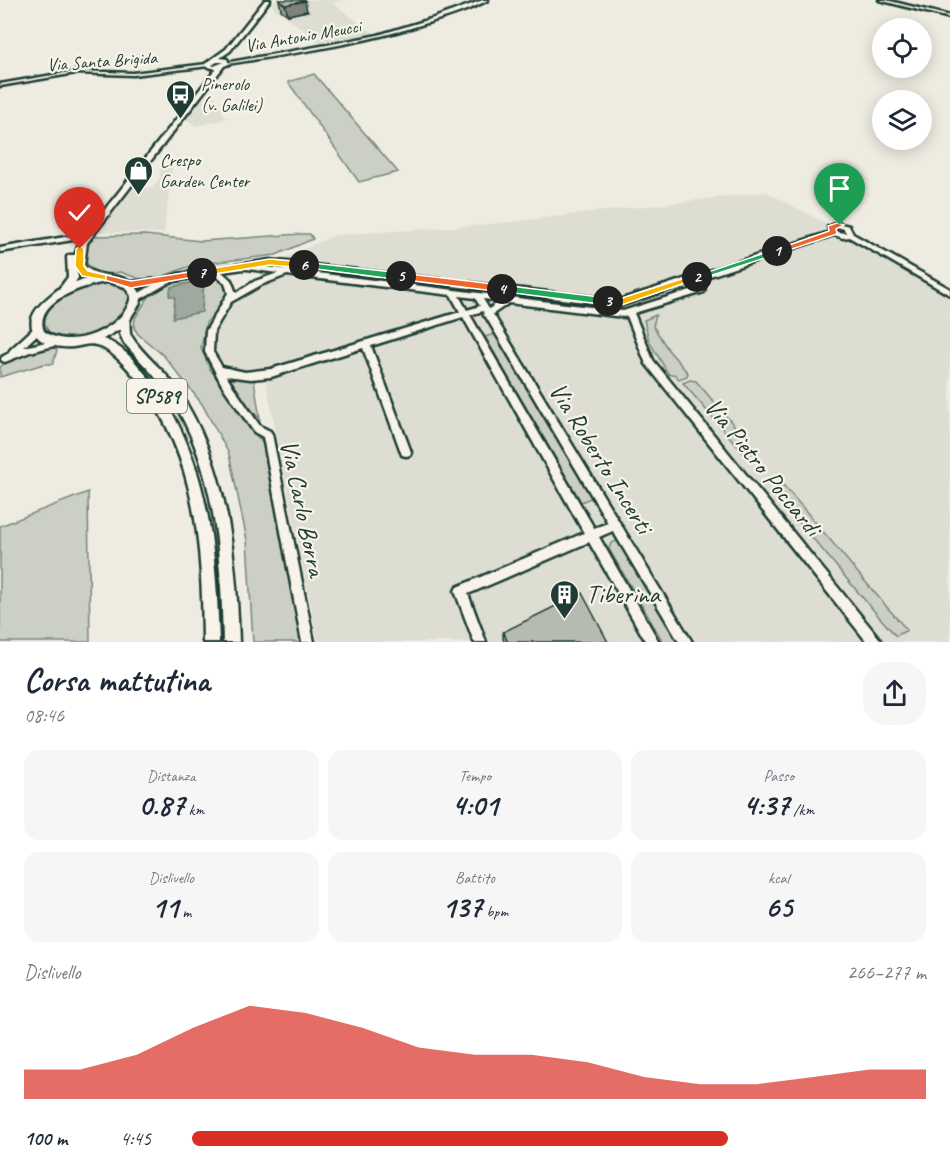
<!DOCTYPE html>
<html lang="it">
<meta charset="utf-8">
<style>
body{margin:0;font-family:Caveat,sans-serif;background:#f6f6f7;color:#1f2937;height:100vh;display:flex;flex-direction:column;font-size:22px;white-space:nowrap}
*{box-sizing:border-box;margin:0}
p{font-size:20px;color:#747a83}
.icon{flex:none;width:33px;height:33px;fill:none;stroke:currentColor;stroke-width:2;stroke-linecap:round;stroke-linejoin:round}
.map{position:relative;height:642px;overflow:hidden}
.panel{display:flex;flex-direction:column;background:#fff;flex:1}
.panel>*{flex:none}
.buttons{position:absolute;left:872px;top:18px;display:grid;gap:12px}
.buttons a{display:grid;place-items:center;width:60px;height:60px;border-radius:50%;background:#fff;box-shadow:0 3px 15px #0003;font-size:30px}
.pin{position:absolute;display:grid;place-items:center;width:51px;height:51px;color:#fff;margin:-62px -26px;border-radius:50% 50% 50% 0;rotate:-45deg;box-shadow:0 0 6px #0007}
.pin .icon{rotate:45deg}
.km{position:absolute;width:30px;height:30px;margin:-15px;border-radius:50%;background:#222;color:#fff;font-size:16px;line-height:30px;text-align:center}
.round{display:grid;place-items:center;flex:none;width:63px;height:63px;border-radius:24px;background:#f6f6f7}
.headline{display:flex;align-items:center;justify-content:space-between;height:102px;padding:0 24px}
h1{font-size:33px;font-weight:600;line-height:45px}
.figures{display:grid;grid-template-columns:repeat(3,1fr);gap:9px;height:102px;padding:6px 24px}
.figures div{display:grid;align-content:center;border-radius:15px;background:#f6f6f7;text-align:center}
.figures b{font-size:30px;font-weight:600}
.figures small{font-size:16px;font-weight:400}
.figures p{font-size:16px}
.chart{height:168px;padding:12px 24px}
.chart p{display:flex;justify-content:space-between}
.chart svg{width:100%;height:108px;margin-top:6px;fill:#d93025;opacity:.7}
ul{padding:0 24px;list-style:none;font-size:20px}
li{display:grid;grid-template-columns:96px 72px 1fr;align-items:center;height:45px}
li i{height:15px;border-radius:8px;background:#d93025}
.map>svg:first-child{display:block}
.built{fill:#ddddd2}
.green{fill:#cccfc4;stroke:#76867c;stroke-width:1.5}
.water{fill:#9fa99f;stroke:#6c7e74;stroke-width:1.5}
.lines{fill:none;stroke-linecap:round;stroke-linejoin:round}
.minor-casing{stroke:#1f3d34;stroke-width:5}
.major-casing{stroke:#1f3d34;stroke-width:5}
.minor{fill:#f7f3e8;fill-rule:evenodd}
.major{fill:#f7f3e8;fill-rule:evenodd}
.wall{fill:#9ca197;stroke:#1f3d34;stroke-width:1.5}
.shaded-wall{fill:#7f837b;stroke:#1f3d34;stroke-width:1.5}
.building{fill:#b5bbb0;stroke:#1f3d34;stroke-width:1.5}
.split-1{fill:#f0652b;stroke:#fff;stroke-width:1.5}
.split-2{fill:#22a559;stroke:#fff;stroke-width:1.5}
.split-3{fill:#f5b400;stroke:#fff;stroke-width:1.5}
.split-4{fill:#22a559;stroke:#fff;stroke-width:1.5}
.split-5{fill:#f0652b;stroke:#fff;stroke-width:1.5}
.split-6{fill:#22a559;stroke:#fff;stroke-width:1.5}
.split-7{fill:#f5b400;stroke:#fff;stroke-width:1.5}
.split-8{fill:#f0652b;stroke:#fff;stroke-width:1.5}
.split-9{fill:#f5b400;stroke:#fff;stroke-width:1.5}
.labels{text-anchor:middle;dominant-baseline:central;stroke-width:4.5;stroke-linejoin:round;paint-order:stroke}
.far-street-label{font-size:18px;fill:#1f3d34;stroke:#f7f3e8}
.far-poi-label{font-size:18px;fill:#1f3d34;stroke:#f7f3e8;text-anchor:start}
.shield{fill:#f7f3e8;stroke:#60746a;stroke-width:1.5}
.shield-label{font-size:20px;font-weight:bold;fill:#1f3d34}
.near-street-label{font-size:26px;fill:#1f3d34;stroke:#f7f3e8}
.near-poi-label{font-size:26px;fill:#1f3d34;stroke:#f7f3e8;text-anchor:start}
</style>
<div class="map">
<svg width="950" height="642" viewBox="0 0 950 642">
<rect width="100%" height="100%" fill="#eeece1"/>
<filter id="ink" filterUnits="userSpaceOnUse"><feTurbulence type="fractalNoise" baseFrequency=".0167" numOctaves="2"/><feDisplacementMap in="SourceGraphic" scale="12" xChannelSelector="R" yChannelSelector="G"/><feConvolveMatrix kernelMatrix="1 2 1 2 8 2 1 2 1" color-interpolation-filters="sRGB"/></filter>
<g filter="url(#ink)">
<!-- built -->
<path class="built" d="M279 0H346L332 3 376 35 325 46 272 6 274 1Z
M215 97 226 119 196 126 184 118 196 101Z
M172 167 164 233 96 232 123 195 137 188H152L159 179 161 168Z
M766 192 827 224 825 228 828 233 836 238 852 240 950 297V642H318L264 372 247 373 229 368 219 358 215 344 217 331 232 307 287 257 335 235 483 225Z"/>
<!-- green -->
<path class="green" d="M314 74 398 172 359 182 288 82Z
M301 234H310L313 239 276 255 193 265 161 277 140 279 120 272 107 274 92 272C83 258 81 250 91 236L145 235 201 241Z
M207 277 221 280 227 289 226 299 206 323 201 348 210 369 265 447 303 642H253L247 540 229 454 202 404 164 356 138 334 134 328 135 318 144 304 151 293 162 285 177 279Z
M101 282C166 284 112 335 76 338 41 341 34 316 63 297 74 289 87 285 101 282Z
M679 286 683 290 629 309H621L481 291 484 288 624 305Z
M656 315 653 326 669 351 688 373 687 376 679 379 674 374 669 375 649 341 644 320Z
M495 334 593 497 581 502 485 337Z
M51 346 57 350 53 364H44L0 377V367L15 356Z
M234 377 254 380 260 419 246 403 230 379Z
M690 380 696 381 756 451 746 456 683 383Z
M783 485C825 532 864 582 907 630L896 636C853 588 814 538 771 490Z
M88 492 90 642H0V526Z
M617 541 622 544 681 642H663L609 549 611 543Z"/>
<!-- water -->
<path class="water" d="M204 280 202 312 173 318 175 297 169 296 171 287Z"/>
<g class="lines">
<defs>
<path id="minor" d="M483 0H488C470 10 447 17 427 23 362 44 294 53 227 64L225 63 327 45 378 35 431 19Z
M879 0H886L950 16V18Z
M207 64H209V66L133 75 76 73 0 86V84L76 71 133 73Z
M837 223 849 226 853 234 950 289V295L849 237 843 238 834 235 707 277 704 292 634 313 653 360 879 638 881 642H867L646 364 627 316 623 317 509 303 493 314 692 642H679L613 531 599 537 659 642H646L589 542 468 594 486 642H474L455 591 457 587 584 533 463 317 371 346 411 452 410 455 406 456 402 455 401 452 363 348 271 377 251 379 226 376 260 426 270 431 272 434 314 642H302L263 437 254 432 222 385 205 352 206 331 228 293 225 283 213 274 170 282 137 301 134 300 133 298 134 296 153 285 131 288 127 285 131 282 163 279 178 274 270 260 619 300 830 232 828 227ZM837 227 844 229 846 233 837 232 835 228ZM270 264 619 306 699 280 697 288 623 311 260 266ZM244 269H247L278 273 255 281 236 293 231 280 222 272ZM287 275 451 295 460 312 271 369 245 372 222 367 213 352 214 331 231 302 261 285ZM459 296 475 298 480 306 467 310ZM483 299 500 301 489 309ZM483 311 484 316 486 317 608 523 594 528 470 315Z
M83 234H85L87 236 85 238 0 252V248Z
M37 327 40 328 41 330 40 332 24 347 55 340 58 341 59 343 58 345 30 352 5 362 2 361 1 359 2 357 9 353 10 350 34 328Z"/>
<path id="major" d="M265 0H270L230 51 220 58 227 59 229 64 224 66 87 243 84 265C96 280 122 271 135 286 149 301 134 308 130 320 129 323 130 330 130 334 142 355 165 370 178 390 228 466 236 554 239 642H223C221 558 217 468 169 395 156 376 139 360 124 343L120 334V329L103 339C124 346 137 364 151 381 209 456 216 550 219 642H203C202 551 198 462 142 386 130 371 117 354 99 346 90 342 83 346 73 347 59 348 40 345 33 331 26 314 45 300 56 291 61 288 64 282 68 277L67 257 69 255H75L80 241 216 69 205 66V64L226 49ZM217 62H224L214 66 212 65ZM77 270 82 275 91 278 75 282 78 278ZM108 282 125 287 131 296C126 329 69 352 44 331 32 301 87 284 108 282Z"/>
</defs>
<!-- minor casing -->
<use href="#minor" class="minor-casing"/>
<!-- major casing -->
<use href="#major" class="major-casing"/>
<!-- minor -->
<use href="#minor" class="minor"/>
<!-- major -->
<use href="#major" class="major"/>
</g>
<!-- wall -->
<path class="wall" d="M279 0 307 11 288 15 281 10Z
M503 632 608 642H504L503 638Z"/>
<!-- shaded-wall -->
<path class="shaded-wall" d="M305 1 307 11 288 15 285 5Z"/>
<!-- building -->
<path class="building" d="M279 0H303L305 1 285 5Z
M582 593 608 642H508L503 632Z"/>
</g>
<!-- split-1 -->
<path class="split-1" d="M837 223 844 225 836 229 837 234 777 254 772 251 829 231 828 226Z"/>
<!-- split-2 -->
<path class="split-2" d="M777 249 781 251 780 253 697 280 693 277Z"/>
<!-- split-3 -->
<path class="split-3" d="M694 275 702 277 619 306 605 304 603 301 608 298 619 299Z"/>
<!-- split-4 -->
<path class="split-4" d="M502 285 608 298 613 301 608 305 499 291 498 289Z"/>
<!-- split-5 -->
<path class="split-5" d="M401 273 502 285 507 289 502 292 398 279V274Z"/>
<!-- split-6 -->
<path class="split-6" d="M304 262 401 273 405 276 401 280 301 267V263Z"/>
<!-- split-7 -->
<path class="split-7" d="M270 259 304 262 308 265 304 268 270 265 202 276 198 273 202 270Z"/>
<!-- split-8 -->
<path class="split-8" d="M202 270 207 273 205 275 131 288 98 278 102 274 131 281Z"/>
<!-- split-9 -->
<path class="split-9" d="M80 246 84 249V266L88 271 106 275V280L82 276 75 266 76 249Z"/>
<!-- icons -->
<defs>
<symbol id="bus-pin" viewBox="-11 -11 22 30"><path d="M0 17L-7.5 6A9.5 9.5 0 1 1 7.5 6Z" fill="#1f3d34" stroke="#f7f3e8"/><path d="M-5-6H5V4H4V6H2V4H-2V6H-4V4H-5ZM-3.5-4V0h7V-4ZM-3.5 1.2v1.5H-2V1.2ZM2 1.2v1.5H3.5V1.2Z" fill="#fff"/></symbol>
<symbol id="shop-pin" viewBox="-11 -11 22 30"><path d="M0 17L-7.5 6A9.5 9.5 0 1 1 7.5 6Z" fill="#1f3d34" stroke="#f7f3e8"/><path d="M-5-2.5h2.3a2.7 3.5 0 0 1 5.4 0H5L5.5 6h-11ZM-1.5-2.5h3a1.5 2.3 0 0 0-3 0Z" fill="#fff"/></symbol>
<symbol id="building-pin" viewBox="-11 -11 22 30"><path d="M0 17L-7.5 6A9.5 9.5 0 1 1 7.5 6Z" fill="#1f3d34" stroke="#f7f3e8"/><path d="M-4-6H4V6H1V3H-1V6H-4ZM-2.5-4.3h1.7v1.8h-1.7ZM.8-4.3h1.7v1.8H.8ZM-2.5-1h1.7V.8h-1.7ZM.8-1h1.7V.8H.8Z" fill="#fff"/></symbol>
</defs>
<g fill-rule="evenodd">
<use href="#bus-pin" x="164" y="78" width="33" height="45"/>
<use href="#shop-pin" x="122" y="154" width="33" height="45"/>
<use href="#building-pin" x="548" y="578" width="33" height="45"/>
</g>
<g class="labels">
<!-- far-street labels -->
<g class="far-street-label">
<text transform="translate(303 36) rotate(-10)">Via Antonio Meucci</text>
<text transform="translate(102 61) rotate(-4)">Via Santa Brigida</text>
</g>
<!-- far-poi labels -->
<g class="far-poi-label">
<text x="201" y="84">Pinerolo<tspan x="201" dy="21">(v. Galilei)</tspan></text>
<text x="160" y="160">Crespo<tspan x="160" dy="21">Garden Center</tspan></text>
</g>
<!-- shield labels -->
<rect class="shield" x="127" y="379" width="60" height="34" rx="4.5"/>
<g class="shield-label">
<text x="157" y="396">SP589</text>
</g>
<!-- near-street labels -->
<g class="near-street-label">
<text transform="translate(601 458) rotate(58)">Via Roberto Incerti</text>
<text transform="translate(763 467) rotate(51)">Via Pietro Poccardi</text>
<text transform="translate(303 508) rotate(78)">Via Carlo Borra</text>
</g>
<!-- near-poi labels -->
<g class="near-poi-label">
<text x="586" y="594">Tiberina</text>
</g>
</g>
</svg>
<div class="buttons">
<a><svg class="icon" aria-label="locate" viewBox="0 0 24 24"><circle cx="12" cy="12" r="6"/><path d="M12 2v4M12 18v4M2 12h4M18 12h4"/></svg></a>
<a><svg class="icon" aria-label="layers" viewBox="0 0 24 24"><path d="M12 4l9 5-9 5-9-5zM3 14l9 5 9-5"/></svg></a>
</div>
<div class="pin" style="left:840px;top:225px;background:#1e9e55"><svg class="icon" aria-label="arrive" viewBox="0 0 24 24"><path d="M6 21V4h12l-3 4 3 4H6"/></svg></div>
<div class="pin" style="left:80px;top:249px;background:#d93025"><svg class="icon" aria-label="check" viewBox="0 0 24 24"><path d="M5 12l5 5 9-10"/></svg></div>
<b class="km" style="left:777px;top:251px">1</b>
<b class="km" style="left:697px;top:277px">2</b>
<b class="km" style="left:608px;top:301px">3</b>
<b class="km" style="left:502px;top:289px">4</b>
<b class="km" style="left:401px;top:276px">5</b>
<b class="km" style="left:304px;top:265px">6</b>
<b class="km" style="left:202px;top:273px">7</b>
</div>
<section class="panel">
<div class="headline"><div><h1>Corsa mattutina</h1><p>08:46</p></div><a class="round"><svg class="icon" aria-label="share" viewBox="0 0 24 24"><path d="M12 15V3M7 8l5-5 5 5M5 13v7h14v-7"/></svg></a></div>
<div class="figures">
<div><p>Distanza</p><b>0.87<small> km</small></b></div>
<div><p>Tempo</p><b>4:01</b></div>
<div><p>Passo</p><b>4:37<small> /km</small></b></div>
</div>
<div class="figures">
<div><p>Dislivello</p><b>11<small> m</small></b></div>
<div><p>Battito</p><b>137<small> bpm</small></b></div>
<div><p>kcal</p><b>65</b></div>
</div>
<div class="chart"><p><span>Dislivello</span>266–277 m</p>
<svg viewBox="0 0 160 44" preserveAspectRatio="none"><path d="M0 44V32L10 32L20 26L30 15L40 6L50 9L60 15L70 23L80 26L90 26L100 29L110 35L120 38L130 38L140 35L150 32L160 32V44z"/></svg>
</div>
<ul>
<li><b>100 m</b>4:45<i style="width:73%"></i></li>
</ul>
</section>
